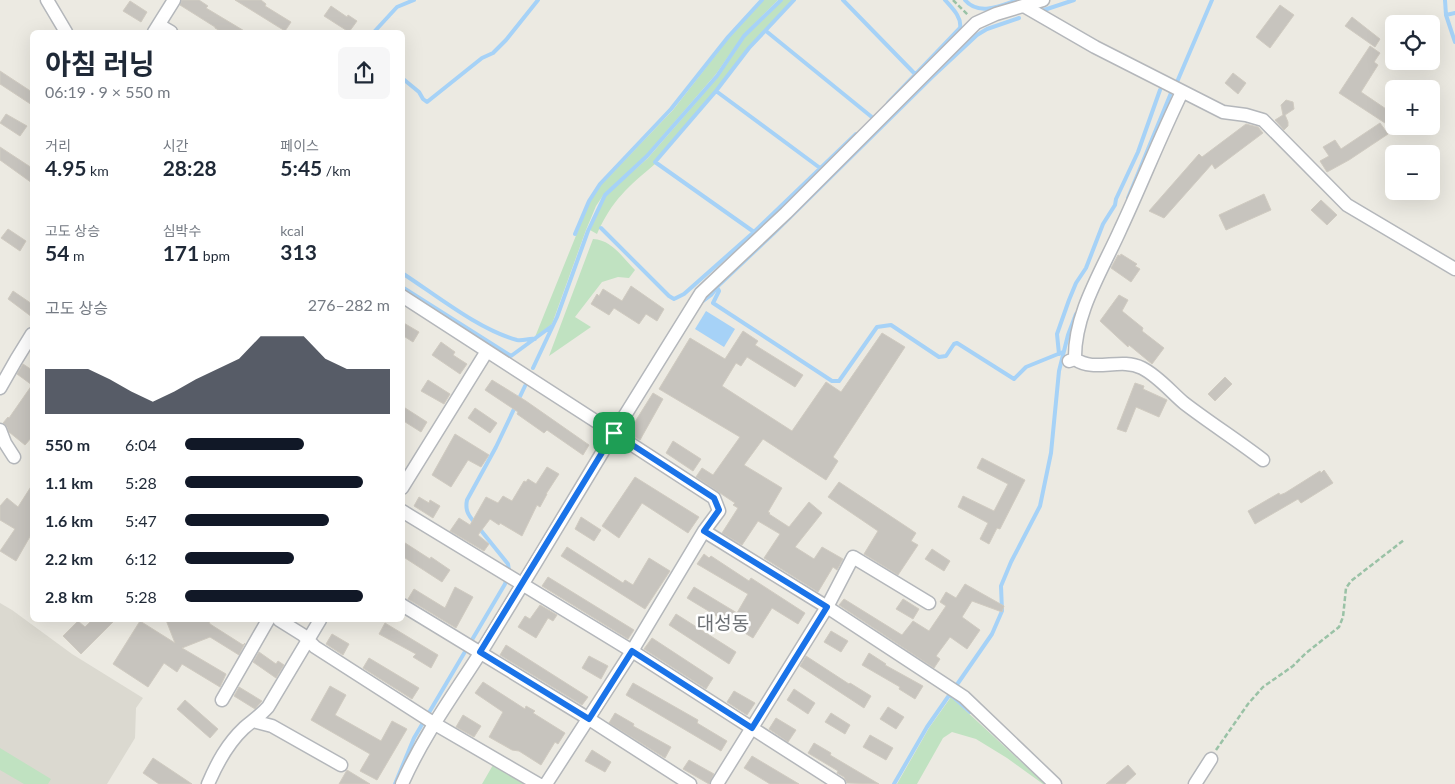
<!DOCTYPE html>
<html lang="ko">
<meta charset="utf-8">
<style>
body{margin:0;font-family:Lato,"Noto Sans KR",sans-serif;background:#f6f6f7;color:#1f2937;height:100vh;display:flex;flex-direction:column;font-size:19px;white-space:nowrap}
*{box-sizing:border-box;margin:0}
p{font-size:16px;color:#747a83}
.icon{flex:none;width:28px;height:28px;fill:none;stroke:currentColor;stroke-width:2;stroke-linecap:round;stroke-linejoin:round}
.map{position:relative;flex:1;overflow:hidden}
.drawer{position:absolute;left:30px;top:30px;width:375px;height:592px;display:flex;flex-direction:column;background:#fff;border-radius:8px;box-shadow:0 5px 20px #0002}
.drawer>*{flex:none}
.fabs{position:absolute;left:1385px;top:15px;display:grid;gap:10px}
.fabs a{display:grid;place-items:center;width:55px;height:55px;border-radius:8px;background:#fff;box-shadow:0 5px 20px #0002;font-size:25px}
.pin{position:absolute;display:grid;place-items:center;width:42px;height:42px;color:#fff;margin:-21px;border-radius:10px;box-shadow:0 2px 8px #0006}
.round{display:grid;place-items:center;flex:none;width:52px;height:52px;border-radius:8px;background:#f6f6f7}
.summary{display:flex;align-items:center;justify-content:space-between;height:85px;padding:0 15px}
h1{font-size:28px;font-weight:700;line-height:38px}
.figures{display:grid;grid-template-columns:repeat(3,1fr);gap:8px;height:85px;padding:5px 15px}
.figures div{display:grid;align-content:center}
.figures b{font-size:21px;font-weight:700}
.figures small{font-size:14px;font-weight:400}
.figures p{font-size:14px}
.chart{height:140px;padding:10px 15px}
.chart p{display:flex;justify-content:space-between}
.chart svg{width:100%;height:90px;margin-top:5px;fill:#111827;opacity:.7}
ul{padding:0 15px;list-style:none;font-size:16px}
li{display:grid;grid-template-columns:80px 60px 1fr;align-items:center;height:38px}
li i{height:12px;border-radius:6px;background:#111827}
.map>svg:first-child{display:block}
.education{fill:#dbd9d0}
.green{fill:#c0e2c1}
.water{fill:#a6d2f7}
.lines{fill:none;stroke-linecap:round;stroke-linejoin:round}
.stream{stroke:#a6d2f7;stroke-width:4}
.building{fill:#c7c4be;stroke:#d0cbc1}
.minor-casing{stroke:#b4b7bb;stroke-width:15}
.path{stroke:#9ac2a6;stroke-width:2.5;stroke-dasharray:5 2.5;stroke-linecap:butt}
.minor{stroke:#fff;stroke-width:12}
.route-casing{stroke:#fff;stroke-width:10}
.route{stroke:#1a73e8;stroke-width:6}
.labels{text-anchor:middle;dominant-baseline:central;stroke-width:5;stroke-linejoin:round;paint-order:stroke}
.quarter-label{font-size:19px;fill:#6b6f73;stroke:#fff}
</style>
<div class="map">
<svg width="1455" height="784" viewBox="0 0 1455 784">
<rect width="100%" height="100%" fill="#eceae2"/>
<!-- education -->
<path class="education" d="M0 603 12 610 72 654 143 698 136 708 135 738 107 784H0Z"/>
<!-- green -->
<path class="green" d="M764 0H778L744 34 716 74 646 155 604 194 596 206 586 230 552 324 535 337 590 201 601 185 673 110 729 38Z
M783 0H793L748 47 716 90 654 162 655 164C628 187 612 200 597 234L590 230 606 195 648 158 718 77 745 37Z
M593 239C612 240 622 257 635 270L629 278 618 277 602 282 575 317 591 327 549 356Z
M951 697 1045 784H1043L1007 758 976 739 952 732 943 738 917 784H897L929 728Z
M0 748 51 779 48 784H24L0 770Z
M493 765 527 784H482Z"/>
<!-- water -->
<path class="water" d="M706 311 735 329 724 347 695 329Z"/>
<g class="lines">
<!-- stream -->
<path class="stream" d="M843 0 915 74
M965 0C978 16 1001 6 1017 0
M1445 0 1446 15 1455 42
M1044 10 1074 0
M1446 15 1455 13
M766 31 873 118
M374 32 397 7 414 0
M402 78 419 92 423 99 427 102 482 58 493 53 506 40 538 0
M1177 82 1212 0
M716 91 820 168
M888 103 960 28C962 17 952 8 945 0
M1128 198 1171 93
M601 228 669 296 674 299 684 294 754 232 856 134
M754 232 655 162 716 91 749 48 794 0
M575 234 589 201 600 184 671 109 728 37 762 0
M402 273C436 295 479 330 517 340 524 341 529 338 535 339
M402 287 511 356 552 326
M717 287 719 291 713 303 832 381H839L877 327 891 325 939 357 946 356 954 344 957 343 1014 379 1026 367 1063 352
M703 301 711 295 719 285 774 233 932 77 977 35 987 29 1019 18
M1059 354 1057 334 1069 300 1076 283 1086 268 1103 224 1115 205 1116 199 1138 152 1160 90
M533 368 557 317 588 231 605 195 647 156 717 76 744 36 781 0
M475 523C468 515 465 510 467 500L496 447 525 386
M956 686 992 634 1002 611 1001 586 1011 562 1040 506 1051 453 1059 371 1068 335 1076 314
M395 784 414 738 505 584 509 570 508 564 479 528
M894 784 927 727 950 694 970 712"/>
</g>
<!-- building -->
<path class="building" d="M182 0H199L208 6 206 8 246 32H222L215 28V27L180 5Z
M235 0H261L266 4 265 6 291 22 285 31Z
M130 1 147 12 141 22 123 11Z
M1280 5 1294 15 1270 48 1256 37Z
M331 6 347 17 348 15 357 21 349 32 324 16Z
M1352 17 1380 39 1375 47 1345 26Z
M1370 46 1380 53 1374 62 1378 65 1361 92 1392 113 1385 123 1339 93Z
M0 71 32 92V105L0 84Z
M1233 73 1246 83 1238 94 1225 83Z
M1286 100 1293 102 1294 109 1285 115 1288 122V126L1284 130 1275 120 1283 115 1281 105Z
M6 114 27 126 20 136 0 123Z
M1380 123 1388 134 1349 160 1327 172 1320 161 1329 156 1323 147 1335 140 1341 149Z
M1246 124 1258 127 1263 133 1215 169 1212 164 1164 218 1149 211 1199 154 1202 157Z
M0 147 32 168V183L0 160Z
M1264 194 1271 210 1226 230 1219 215Z
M1321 200 1337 215 1327 225 1311 210Z
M8 229 26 241 20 251 1 238Z
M1121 254 1137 264 1135 266 1140 269 1131 282 1111 268 1118 255 1120 256Z
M631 286 664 309 657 321 646 314 639 324 614 308 609 315 591 304 597 294 599 296 603 289 622 301Z
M13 291 32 304V317L8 299Z
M1119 295 1128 300 1122 311 1143 328 1142 331 1164 348 1152 364 1129 345 1128 347 1100 321Z
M402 322 419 332 413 342 402 335Z
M743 331 758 341 755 345 803 375 795 387 747 357 741 366 736 363 722 386 792 431 826 382 841 392 882 333 905 347 833 457 838 461 826 480 763 439 744 465 782 488 768 512 770 513 769 514 789 527 809 502 822 513 795 547 814 559 822 547 843 559 837 570 833 567 818 592 764 558 780 534 758 521 742 545 722 533 738 508 733 505 735 503 696 477 702 468 713 475 740 437 659 389 690 338 725 359Z
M441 342 455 352 453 355 467 364 460 374 432 355Z
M23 364 32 370V437L25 445 9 432 7 427 3 423 8 417 9 418 32 385 17 374Z
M1225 377 1232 384 1215 401 1208 394Z
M428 380 450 394 444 404 421 391Z
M492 380 526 401 589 445 583 455 547 430 544 433 517 414 518 412 485 390Z
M1135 383 1144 386 1143 389 1167 400 1159 417 1136 407 1126 432 1117 429Z
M653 393 663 399 640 440 628 433Z
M402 406 427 422 421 432 402 420Z
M475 408 497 423 490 433 468 418Z
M455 434 489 455 481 467 468 460 451 487 432 475Z
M673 441 701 459 693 471 666 453Z
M982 458 1025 480 1000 529 997 528 989 544 980 539 988 523 958 507 963 496 994 511 1008 484 977 468Z
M547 467 559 474 546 494H547L540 507 537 505 522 536 500 523 499 525 490 519 478 535 489 544 484 551 450 531 459 518 470 525 486 497 498 503 503 496 512 501 524 481 526 482 528 479 536 484Z
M1324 470 1333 483 1301 503 1298 499 1255 524 1248 511 1279 493 1280 495 1285 493 1320 471 1321 473Z
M635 477 699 517 688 533 642 503 619 538 602 526Z
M839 482 916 533 911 541 918 545 898 575 864 554 878 531 828 497Z
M32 485V533L16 561 0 551 15 529 0 520V506L7 498 18 507Z
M419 497 429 503 430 500 440 506 433 518 414 506Z
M581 517 601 530 594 541 575 529Z
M402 541 430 559 431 557 450 570 442 582 402 556Z
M567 547 623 583 625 580 633 585 649 558 670 571 645 609 561 556Z
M932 549 950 561 944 571 925 559Z
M704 554 709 558 711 556 749 581 751 578 805 613 798 624 772 608 753 638 687 598 694 587 737 613 748 594 697 564Z
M548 577 634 630 628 639 542 586Z
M965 584 1004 606 1002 612 972 601 962 617 980 630 967 649 950 637 936 656 940 659 934 668 839 605 844 599 902 635 913 621 929 631 946 606 940 602 946 592 956 598Z
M455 587 473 597 456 628 408 599 414 589 445 608Z
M903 599 919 609 913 619 896 609Z
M540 605 557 615 553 621 548 618 536 638 518 627 525 616 530 619Z
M676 614 736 652 729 664 669 625Z
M92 620H115L81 654 63 636 78 621 85 627Z
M166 620H208L210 624 243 645 245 643 239 655 210 637 182 648 226 674 220 687 182 664 177 672 164 663 148 687 113 664 140 621 175 643Z
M385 623 438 655 431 668 413 657 416 654 379 634Z
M831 631 848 641 841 652 824 642Z
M332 634 349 644 343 655 326 644Z
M652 638 713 678 706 689 644 649Z
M506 645 588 697 582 705 500 655Z
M259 652 276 664 278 661 284 665 276 678 253 662Z
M869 653 886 664 885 665 923 686 915 699 899 689 900 687 862 665Z
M589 656 608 666 601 679 582 668Z
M806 656 849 684 850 683 871 696 864 708 800 666Z
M369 658 419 688 412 699 363 668Z
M483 682 525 709 526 706 535 711 533 713 565 733 558 744 555 742 541 765 519 751 512 750 489 737 503 712 475 693Z
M633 683 698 720 697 723 727 741 721 751 626 695Z
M330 686 346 695 335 715 381 741 392 721 407 729 377 780 360 771 370 754 311 720Z
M239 687 262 701 261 702 255 709 234 696Z
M794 689 815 703 808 714 787 700Z
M734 691 755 703 747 715 727 702Z
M185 700 218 729 210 738 177 709Z
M888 707 904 717 896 729 880 719Z
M615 713 634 724 633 726 671 747 665 758 609 723Z
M831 713 850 725 845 734 825 722Z
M463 715 481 726 474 737 456 727Z
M776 718 796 730 788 742 769 729Z
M870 735 893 748 886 760 863 747Z
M814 743 831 753 830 755 879 784 847 783 844 777 837 773 838 771 808 753Z
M592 750 611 762 605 772 585 761Z
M752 756 799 784H770L744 768Z
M153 758 192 784H159L143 773Z
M689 760 714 774 709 784 683 769Z
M1128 765 1136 774 1125 784H1106Z
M347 770 370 784H339Z"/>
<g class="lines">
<defs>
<path id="minor" d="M47 0 66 32
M1024 6 1095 47 1223 112 1246 115 1263 120 1347 205 1455 269
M159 25 171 32
M154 32 174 0
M1075 359C1074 313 1103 269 1121 228 1142 183 1160 137 1182 92
M1069 361 1075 359C1095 373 1120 357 1142 368 1158 376 1171 392 1184 403 1210 423 1237 440 1263 460
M0 388 16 360 32 334
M0 430 5 443 14 457
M402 488 487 351
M402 511 632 651 839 784
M704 531 827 607 964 697 1055 784
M402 605 589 719 690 784
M279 620 303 635 315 647 435 724 538 784
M222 700 268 620
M253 721 272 726 341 765
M208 784C217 763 227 744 244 728 252 721 260 716 268 707L320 620
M402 784C424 734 457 690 486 644 529 574 572 503 614 433L402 296
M546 784 632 651 704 531 719 511 714 498 614 433 701 293 786 213 976 23 996 14 1043 0
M717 784 827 607 853 557 929 603
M1195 784 1211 759"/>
</defs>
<!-- minor casing -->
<use href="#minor" class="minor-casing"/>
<!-- path -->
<path class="path" d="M953 0 968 15
M1216 750 1248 704 1263 687 1293 666 1306 653 1339 627 1343 617 1346 588 1351 581 1404 540"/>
<!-- minor -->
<use href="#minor" class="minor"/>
</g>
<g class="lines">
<defs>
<path id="route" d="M614 433 714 498 719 510 704 531 827 607 752 728 632 651 589 719 480 652Z"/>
</defs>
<!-- route casing -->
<use href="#route" class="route-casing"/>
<!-- route -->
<use href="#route" class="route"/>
</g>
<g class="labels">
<!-- quarter labels -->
<g class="quarter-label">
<text x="723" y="622">대성동</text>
</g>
</g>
</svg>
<div class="fabs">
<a><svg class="icon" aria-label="locate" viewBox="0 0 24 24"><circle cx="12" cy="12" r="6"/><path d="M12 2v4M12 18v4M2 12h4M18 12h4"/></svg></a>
<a>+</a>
<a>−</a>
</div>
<div class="pin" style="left:614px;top:433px;background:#1e9e55"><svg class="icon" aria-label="arrive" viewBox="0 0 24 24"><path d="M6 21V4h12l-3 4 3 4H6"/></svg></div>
<section class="drawer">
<div class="summary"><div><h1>아침 러닝</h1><p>06:19 · 9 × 550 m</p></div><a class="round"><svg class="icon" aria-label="share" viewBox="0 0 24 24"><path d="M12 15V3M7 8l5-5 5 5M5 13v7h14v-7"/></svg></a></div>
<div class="figures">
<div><p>거리</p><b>4.95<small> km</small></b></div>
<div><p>시간</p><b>28:28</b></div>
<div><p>페이스</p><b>5:45<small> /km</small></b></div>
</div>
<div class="figures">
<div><p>고도 상승</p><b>54<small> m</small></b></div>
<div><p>심박수</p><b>171<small> bpm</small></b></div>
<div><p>kcal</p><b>313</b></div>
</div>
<div class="chart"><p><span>고도 상승</span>276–282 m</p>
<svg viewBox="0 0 160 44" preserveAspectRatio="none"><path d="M0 44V22L10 22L20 22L30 27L40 33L50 38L60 33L70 27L80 22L90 17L100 6L110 6L120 6L130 17L140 22L150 22L160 22V44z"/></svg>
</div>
<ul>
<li><b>550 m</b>6:04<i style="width:58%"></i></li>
<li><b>1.1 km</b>5:28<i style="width:87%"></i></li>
<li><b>1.6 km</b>5:47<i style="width:70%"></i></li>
<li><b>2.2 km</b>6:12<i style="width:53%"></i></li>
<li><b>2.8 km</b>5:28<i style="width:87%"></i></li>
</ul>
</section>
</div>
